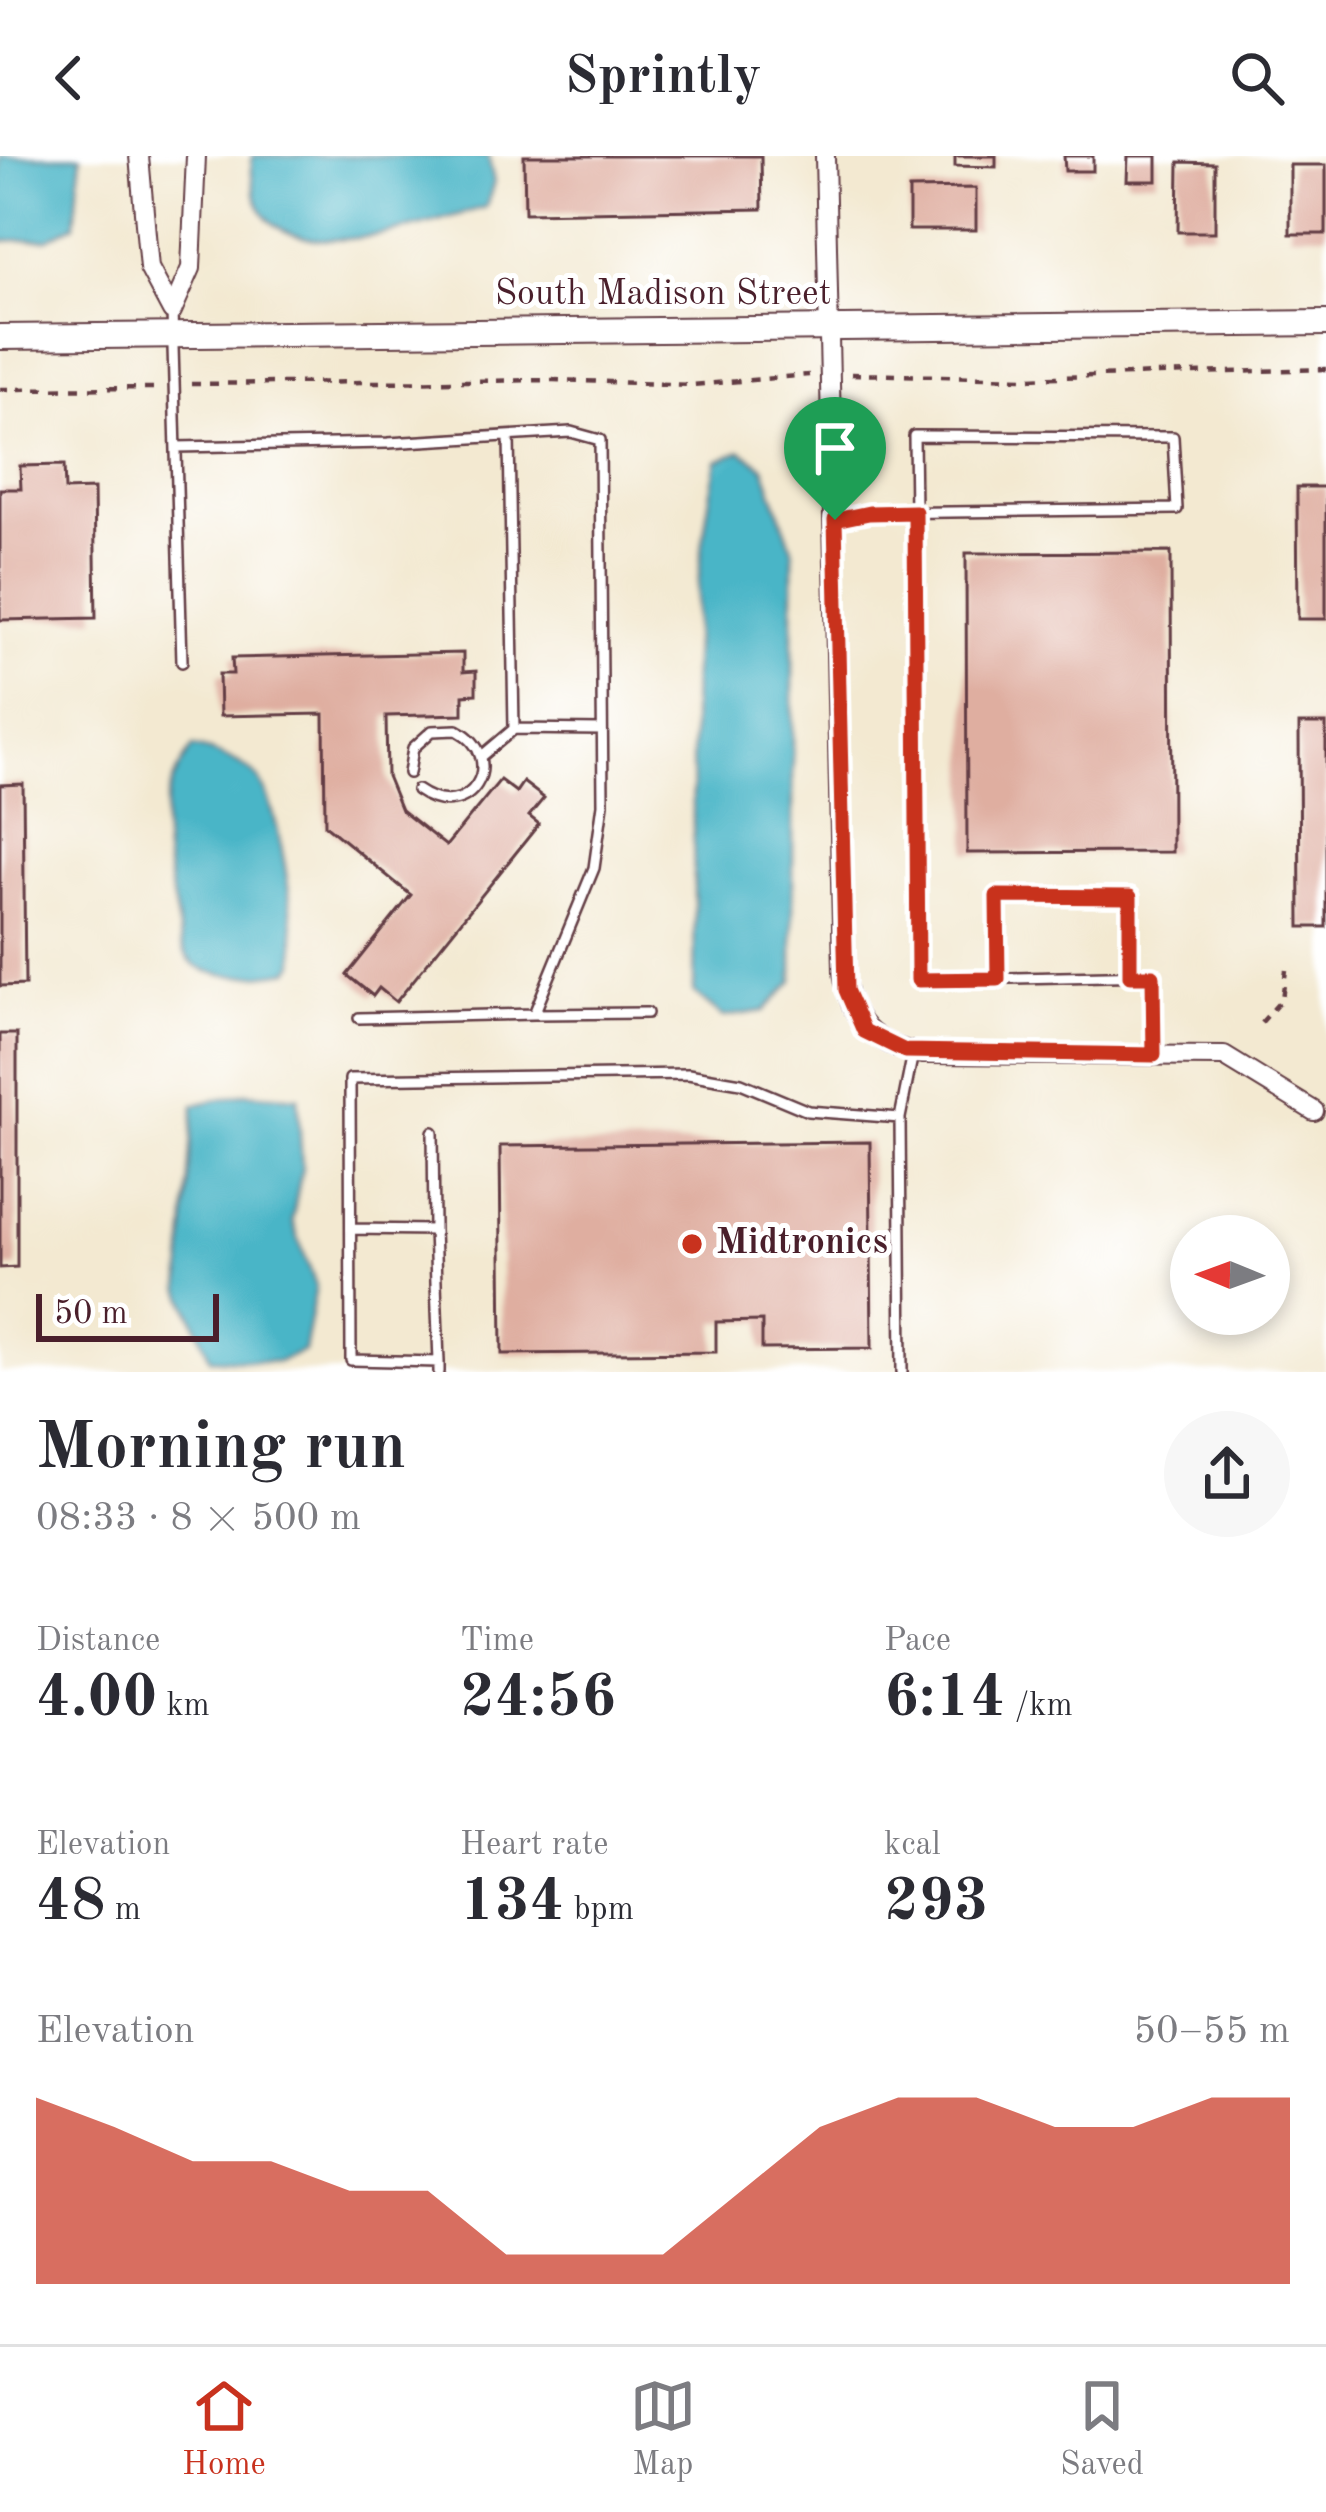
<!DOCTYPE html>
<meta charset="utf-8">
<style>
body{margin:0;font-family:"Old Standard TT",serif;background:#f7f7f7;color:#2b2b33;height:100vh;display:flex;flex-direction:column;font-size:45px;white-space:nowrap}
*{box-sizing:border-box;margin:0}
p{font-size:39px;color:#7c7c81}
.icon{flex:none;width:66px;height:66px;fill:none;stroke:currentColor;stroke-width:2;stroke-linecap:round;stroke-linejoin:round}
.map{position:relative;height:1216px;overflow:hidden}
.sheet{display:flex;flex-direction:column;background:#fff;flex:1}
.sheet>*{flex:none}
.needle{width:78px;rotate:271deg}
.fabs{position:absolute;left:1170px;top:1059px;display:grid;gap:24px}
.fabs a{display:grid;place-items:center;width:120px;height:120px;border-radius:50%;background:#fff;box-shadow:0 6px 18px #0003;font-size:60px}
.scale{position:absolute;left:36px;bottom:30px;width:183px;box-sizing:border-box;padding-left:12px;border:6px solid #4a1f2b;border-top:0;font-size:33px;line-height:42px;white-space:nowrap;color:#4a1f2b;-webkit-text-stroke:9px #fff;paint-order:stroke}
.pin{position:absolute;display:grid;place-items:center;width:102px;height:102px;color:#fff;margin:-123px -51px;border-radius:50% 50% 50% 0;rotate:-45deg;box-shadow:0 0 12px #0007}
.pin .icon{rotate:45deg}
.round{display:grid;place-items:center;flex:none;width:126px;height:126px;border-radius:63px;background:#f7f7f7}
.head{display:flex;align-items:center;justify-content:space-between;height:204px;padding:0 36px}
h1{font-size:66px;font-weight:700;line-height:90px}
.figures{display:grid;grid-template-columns:repeat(3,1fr);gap:18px;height:204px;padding:12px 36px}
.figures div{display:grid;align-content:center}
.figures b{font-size:60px;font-weight:700}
.figures small{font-size:33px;font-weight:400}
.figures p{font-size:33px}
.chart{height:336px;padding:24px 36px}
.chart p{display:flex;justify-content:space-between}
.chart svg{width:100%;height:216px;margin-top:12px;fill:#c8321e;opacity:.7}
header{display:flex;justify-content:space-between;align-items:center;height:156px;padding:0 36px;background:#fff;font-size:54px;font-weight:700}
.tab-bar{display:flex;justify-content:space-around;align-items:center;height:168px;border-top:3px solid #e1e1e2;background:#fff;font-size:33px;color:#7c7c81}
.tab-bar a{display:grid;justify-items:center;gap:6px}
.tab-bar .current{color:#c8321e}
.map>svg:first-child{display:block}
.water{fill:#4ab5c7;stroke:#4a6a79;stroke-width:3}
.building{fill:#dfaea0}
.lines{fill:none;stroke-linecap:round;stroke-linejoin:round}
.service-casing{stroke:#633d44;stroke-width:14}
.minor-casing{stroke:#633d44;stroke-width:22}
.tertiary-casing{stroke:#633d44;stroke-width:28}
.path{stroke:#633d44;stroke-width:4.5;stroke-dasharray:9 9;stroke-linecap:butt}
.service{stroke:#fff;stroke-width:9}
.minor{stroke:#fff;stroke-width:18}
.tertiary{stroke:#fff;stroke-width:24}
.route-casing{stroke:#fff;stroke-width:24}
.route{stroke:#c8321e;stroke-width:15}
.poi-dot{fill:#c8321e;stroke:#fff;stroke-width:4.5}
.labels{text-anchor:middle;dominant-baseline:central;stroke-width:10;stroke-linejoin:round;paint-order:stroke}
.street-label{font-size:36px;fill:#4a1f2b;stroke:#fff}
.poi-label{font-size:36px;font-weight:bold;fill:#4a1f2b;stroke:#fff;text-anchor:start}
</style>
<header><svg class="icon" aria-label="back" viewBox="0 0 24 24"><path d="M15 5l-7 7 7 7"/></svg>Sprintly<svg class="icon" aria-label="search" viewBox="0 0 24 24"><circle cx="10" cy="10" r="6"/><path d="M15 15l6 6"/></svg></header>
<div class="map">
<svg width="1326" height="1216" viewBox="0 0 1326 1216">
<rect width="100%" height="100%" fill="#fff"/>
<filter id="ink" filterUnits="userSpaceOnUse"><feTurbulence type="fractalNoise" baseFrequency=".00833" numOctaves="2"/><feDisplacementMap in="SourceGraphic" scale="24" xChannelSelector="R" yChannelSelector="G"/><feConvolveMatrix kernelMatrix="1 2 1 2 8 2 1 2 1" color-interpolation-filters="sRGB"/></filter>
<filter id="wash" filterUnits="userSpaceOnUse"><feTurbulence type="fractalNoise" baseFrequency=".004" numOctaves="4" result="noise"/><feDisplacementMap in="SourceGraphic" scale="48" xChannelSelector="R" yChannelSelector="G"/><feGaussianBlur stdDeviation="2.7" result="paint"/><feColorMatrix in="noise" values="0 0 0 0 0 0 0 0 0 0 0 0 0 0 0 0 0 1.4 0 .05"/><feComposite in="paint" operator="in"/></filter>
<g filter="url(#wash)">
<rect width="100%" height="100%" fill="#f3e9d1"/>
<!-- water -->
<path class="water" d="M0 0H81L75 68 48 83 0 85Z
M252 0H488L494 26 486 51C414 70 242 136 252 0Z
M741 295 764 311 793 395V825L764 855 723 861 694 837C698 654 677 487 717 305Z
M193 591C212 594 237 605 253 617 280 639 296 772 295 808L289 815C262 819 221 825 197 810 180 800 180 777 176 760 164 698 150 646 193 591Z
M246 937 298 941 302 1012 292 1065 316 1130 304 1195 278 1206 210 1202 181 1133 194 949Z"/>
<g id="blocks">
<!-- building -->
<path class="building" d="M524 0H761L762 53 525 57Z
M955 0H996V11L955 10Z
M1064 0H1093V15H1065Z
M1128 0H1157V25H1127Z
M1179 6 1215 7V76H1178Z
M1290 9H1326V78H1290Z
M976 32V74H909V33Z
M64 309 65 334 94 333 96 462 0 464V333H21L20 310Z
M1297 331H1326V463H1298Z
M1171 396 1172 696 967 697 966 397Z
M463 497V516L476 515V538L463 539V558L386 560 387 620 401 654 446 690 500 624 516 636 523 626 544 642 529 660 539 668 396 846 379 832 373 840 347 819 411 739 325 669 324 558 220 560 219 518H233L232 502Z
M1299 568H1326V771H1300Z
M23 628 25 829 0 830V629Z
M0 878H17V1111L0 1112Z
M870 986 872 1192 762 1193V1165L716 1166V1196L502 1198 500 990Z"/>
</g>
</g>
<g filter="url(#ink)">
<use href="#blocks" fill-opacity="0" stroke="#633d44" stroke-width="3"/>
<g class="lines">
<defs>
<path id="service" d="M172 155 182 506
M509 281 514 573 602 574
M176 291 388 287 571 276 600 284 603 648 594 712 534 858 359 862
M835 364 869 357 1177 353 1173 281 914 280 915 356 918 824 1153 819 1154 900
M482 600 514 573
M409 617 413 592 432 575 457 574C510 602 470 671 417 634
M998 823 997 740 1130 741V820
M534 858 647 857
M351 1073 434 1074 433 976
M434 1074 439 1206
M439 1216V1206L351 1204 350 923 688 918 741 927 808 955 900 962
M902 1216 900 962 913 897"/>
<path id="minor" d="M139 0 149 112 172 155
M825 0 843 816C851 866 872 888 922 898L1224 900 1314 955
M172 155 191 112 196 0"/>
<path id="tertiary" d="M0 181 1326 167"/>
</defs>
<!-- service casing -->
<use href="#service" class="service-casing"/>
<!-- minor casing -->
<use href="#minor" class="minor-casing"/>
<!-- tertiary casing -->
<use href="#tertiary" class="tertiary-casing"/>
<!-- path -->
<path class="path" d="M851 218 1027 222 1326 213
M191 228 554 224 693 229 809 219
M0 233 156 232
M1261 867 1282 843 1286 814"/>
<!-- service -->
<use href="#service" class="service"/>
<!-- minor -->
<use href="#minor" class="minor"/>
<!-- tertiary -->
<use href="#tertiary" class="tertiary"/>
</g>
</g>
<g class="lines" filter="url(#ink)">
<defs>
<path id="route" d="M915 356 918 824 998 823 997 740 1130 741V820H1153L1154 899 905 895 864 875 846 834 835 364 869 357Z"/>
</defs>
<!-- route casing -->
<use href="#route" class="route-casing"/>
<!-- route -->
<use href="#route" class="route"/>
</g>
<!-- markers -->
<circle class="poi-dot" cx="692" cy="1088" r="12"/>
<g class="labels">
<!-- street labels -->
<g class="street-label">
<text x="663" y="139">South Madison Street</text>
</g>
<!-- poi labels -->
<g class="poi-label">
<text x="716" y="1088">Midtronics</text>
</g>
</g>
</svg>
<div class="fabs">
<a><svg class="needle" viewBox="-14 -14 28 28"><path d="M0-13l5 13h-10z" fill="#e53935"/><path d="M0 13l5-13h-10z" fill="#7c7c81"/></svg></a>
</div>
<div class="scale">50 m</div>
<div class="pin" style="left:835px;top:364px;background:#1e9e55"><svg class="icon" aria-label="arrive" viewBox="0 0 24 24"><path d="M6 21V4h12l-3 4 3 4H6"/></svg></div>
</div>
<section class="sheet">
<div class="head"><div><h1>Morning run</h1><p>08:33 · 8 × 500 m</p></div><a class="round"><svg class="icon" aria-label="share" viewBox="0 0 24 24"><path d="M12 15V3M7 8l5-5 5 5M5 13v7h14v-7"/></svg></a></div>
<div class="figures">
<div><p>Distance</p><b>4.00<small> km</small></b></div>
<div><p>Time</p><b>24:56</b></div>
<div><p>Pace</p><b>6:14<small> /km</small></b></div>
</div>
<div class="figures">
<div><p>Elevation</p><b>48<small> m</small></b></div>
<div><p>Heart rate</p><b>134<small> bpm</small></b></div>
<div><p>kcal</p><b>293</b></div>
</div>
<div class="chart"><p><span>Elevation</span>50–55 m</p>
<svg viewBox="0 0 160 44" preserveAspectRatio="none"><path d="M0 44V6L10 12L20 19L30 19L40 25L50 25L60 38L70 38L80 38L90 25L100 12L110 6L120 6L130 12L140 12L150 6L160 6V44z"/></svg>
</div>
</section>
<nav class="tab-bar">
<a class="current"><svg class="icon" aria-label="home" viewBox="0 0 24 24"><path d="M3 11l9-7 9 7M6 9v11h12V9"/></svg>Home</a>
<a><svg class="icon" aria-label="map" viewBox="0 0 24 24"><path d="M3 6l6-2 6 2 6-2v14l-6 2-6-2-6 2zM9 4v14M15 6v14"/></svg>Map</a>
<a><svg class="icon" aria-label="saved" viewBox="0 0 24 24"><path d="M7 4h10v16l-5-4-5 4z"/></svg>Saved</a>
</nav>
